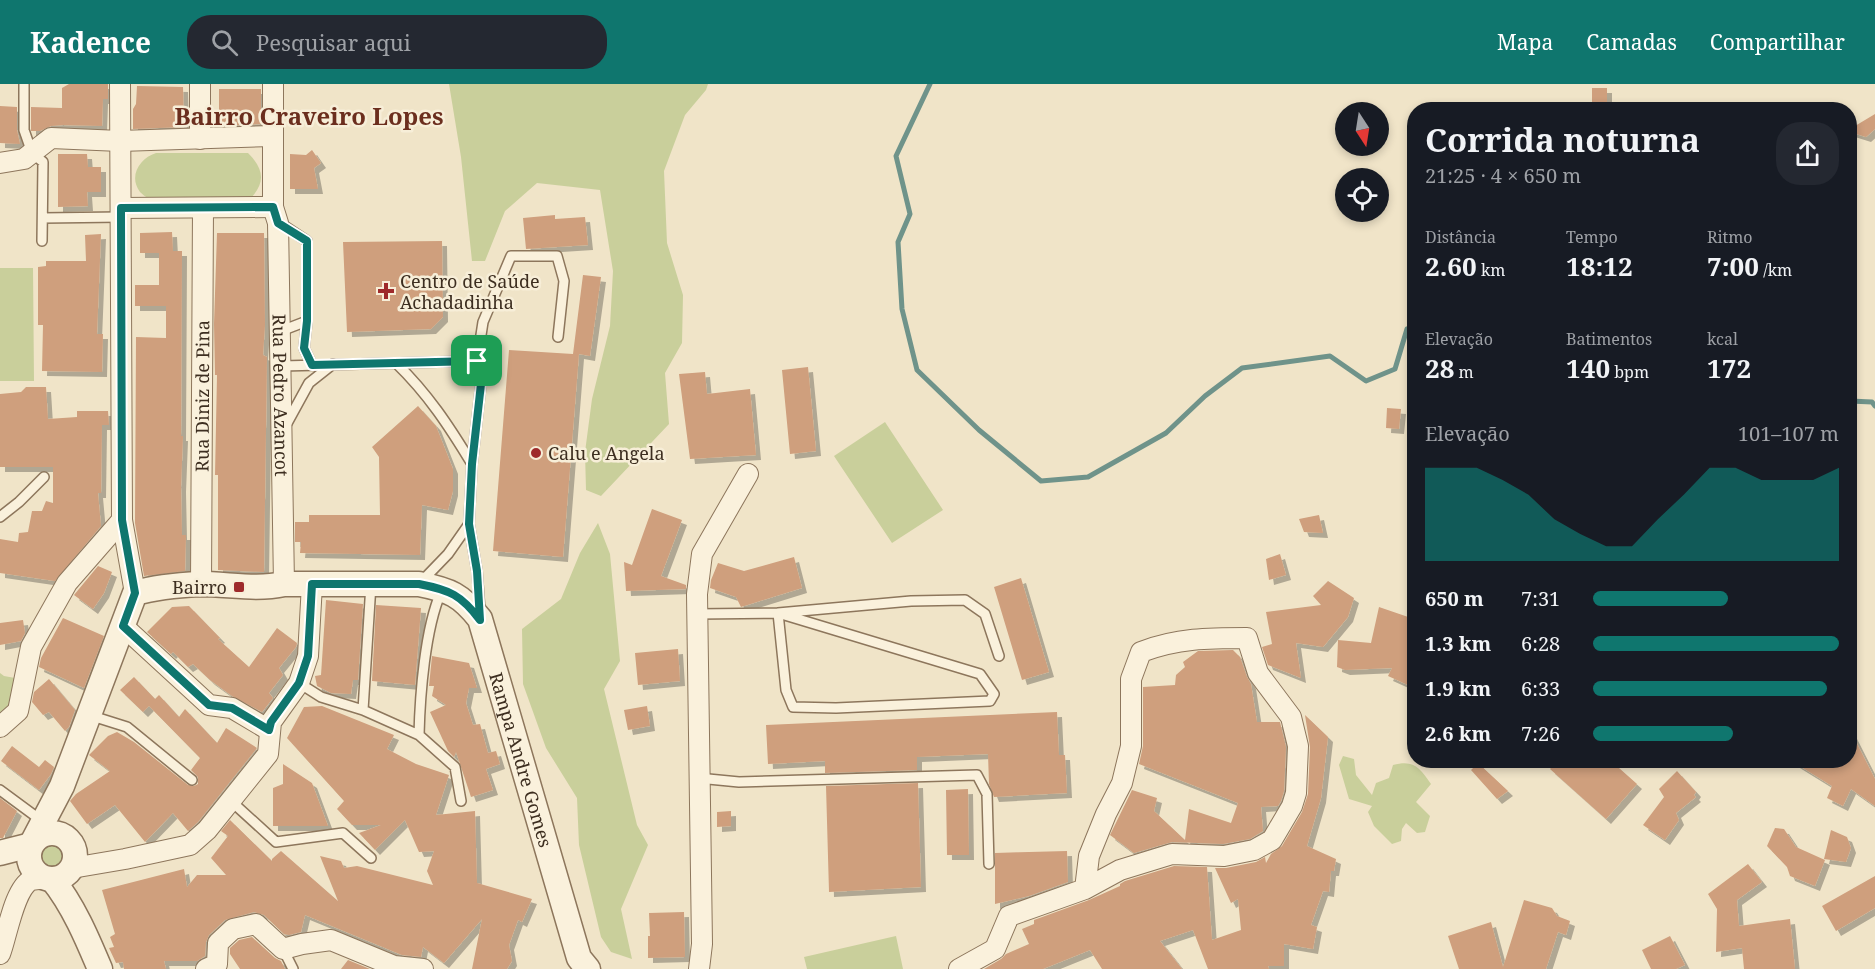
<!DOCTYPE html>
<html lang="pt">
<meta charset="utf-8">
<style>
body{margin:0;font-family:"Noto Serif",serif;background:#242831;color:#f1f3f6;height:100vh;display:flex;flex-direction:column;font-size:22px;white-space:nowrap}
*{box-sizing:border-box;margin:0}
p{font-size:20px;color:#9ea1a6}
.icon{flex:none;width:33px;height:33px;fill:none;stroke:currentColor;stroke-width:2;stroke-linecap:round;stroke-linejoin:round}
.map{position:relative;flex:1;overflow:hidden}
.drawer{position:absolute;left:1407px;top:18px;width:450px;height:666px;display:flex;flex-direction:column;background:#171b24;border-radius:24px;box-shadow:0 3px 9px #0003}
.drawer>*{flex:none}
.needle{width:39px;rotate:168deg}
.buttons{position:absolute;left:1335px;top:18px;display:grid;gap:12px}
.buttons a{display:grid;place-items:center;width:54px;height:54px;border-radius:50%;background:#171b24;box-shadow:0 3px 9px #0003;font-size:30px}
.pin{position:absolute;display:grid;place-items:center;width:51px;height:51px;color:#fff;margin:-26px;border-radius:12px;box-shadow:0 3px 9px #0006}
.round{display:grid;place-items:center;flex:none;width:63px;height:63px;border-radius:24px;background:#242831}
.headline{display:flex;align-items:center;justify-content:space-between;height:102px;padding:0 18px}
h1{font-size:33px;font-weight:700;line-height:45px}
.stats{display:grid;grid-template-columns:repeat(3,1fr);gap:9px;height:102px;padding:6px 18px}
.stats div{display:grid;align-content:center}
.stats b{font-size:26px;font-weight:700}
.stats small{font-size:16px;font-weight:400}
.stats p{font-size:16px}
.chart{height:168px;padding:12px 18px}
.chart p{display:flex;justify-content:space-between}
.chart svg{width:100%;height:108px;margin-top:6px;fill:#0f766e;opacity:.7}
ul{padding:0 18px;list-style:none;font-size:20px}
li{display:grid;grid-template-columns:96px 72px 1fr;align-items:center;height:45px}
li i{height:15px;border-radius:8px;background:#0f766e}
header{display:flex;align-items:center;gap:36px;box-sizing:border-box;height:84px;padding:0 30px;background:#0f766e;color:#fff}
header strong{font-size:28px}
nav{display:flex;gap:33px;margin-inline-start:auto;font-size:21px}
.search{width:420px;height:54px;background:#242831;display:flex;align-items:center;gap:15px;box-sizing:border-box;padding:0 21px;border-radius:24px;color:#9ea1a6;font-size:22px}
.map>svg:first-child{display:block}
.green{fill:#c9cf9b}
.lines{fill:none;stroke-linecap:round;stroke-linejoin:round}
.stream{stroke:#6f938a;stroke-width:5}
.building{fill:#cf9f7d;filter:url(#shadow)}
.service-casing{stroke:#8d765c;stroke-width:12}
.minor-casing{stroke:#8d765c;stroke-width:22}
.tertiary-casing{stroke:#8d765c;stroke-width:27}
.service{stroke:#faf1dc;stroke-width:9}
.minor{stroke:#faf1dc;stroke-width:20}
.tertiary{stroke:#faf1dc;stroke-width:24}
.route-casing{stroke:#fff;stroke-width:12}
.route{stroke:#0f766e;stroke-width:8}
.poi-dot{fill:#9e2a2b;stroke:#f7eed8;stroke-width:2}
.labels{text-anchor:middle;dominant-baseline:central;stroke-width:5;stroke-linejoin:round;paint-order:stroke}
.poi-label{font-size:18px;fill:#3d2e20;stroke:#f7eed8;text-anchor:start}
.street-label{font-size:18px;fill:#3d2e20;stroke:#f7eed8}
.district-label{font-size:24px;font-weight:bold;fill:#6b2e1e;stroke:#f7eed8}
</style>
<header>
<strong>Kadence</strong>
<div class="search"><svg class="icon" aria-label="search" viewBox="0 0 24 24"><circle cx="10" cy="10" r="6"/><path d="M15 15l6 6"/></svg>Pesquisar aqui</div>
<nav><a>Mapa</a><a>Camadas</a><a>Compartilhar</a></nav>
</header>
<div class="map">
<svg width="1875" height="885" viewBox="0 0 1875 885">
<defs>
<filter id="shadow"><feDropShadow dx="5" dy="5" stdDeviation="0" flood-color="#0004"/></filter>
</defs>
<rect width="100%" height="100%" fill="#f0e4c8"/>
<!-- green -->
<path class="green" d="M449 0H708L706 6 685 31 664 87 667 159 683 211 682 259 665 289 669 340 601 412 586 406 585 368 592 315 610 242 613 187 600 106 537 99 505 127 485 177H472L461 73Z
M156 69H248C266 87 265 101 247 118L157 119C151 116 145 113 140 108 128 92 140 74 156 69Z
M0 184H33L34 297H0Z
M885 338 943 426 892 459 834 372Z
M598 439 610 470 620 577 604 605 637 741 648 761 621 825 632 875 611 868 601 853 579 761 577 714 546 664 523 600 522 545 561 515 580 469Z
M0 589 4 592 15 594 17 604 15 621 0 636Z
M1343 672 1354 675 1356 691 1372 711 1376 699 1389 694 1393 681C1414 675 1420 684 1431 700L1416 718 1430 732 1425 748 1417 749 1406 739 1402 745 1401 757 1392 760 1374 742 1368 728 1372 722 1349 715 1339 681Z
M37 772a14 14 0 1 1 28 0a14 14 0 1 1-28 0Z
M896 852 903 885H807L804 873Z"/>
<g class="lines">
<!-- stream -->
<path class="stream" d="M930 0 896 72 910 130 898 158 902 225 917 286 979 346 1041 397 1088 393 1166 349 1205 312 1242 284 1330 272 1366 297 1395 285 1407 245 1414 243
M1850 317 1872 318 1875 322"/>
</g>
<!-- building -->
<path class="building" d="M69 0H108V15H103L102 42 63 41 51 42 40 47H31V23L62 24V4Z
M137 2 183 3 184 43 133 45V25L136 20Z
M1592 4H1607V22L1592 21Z
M219 5H261V40L219 42Z
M0 22 17 23V46L20 60 0 59Z
M1875 30V45L1866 53 1850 48V45Z
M312 66 321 79 314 84 318 105H290V70L306 71Z
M58 70H87L88 83H101V108H87L88 122 58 123Z
M555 131V135L585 133 588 161 526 165 523 134Z
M172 148 173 167H182L181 352H183L181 403 182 451H186L185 487 144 492 135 439 136 253 166 254V222H135V201H159V169H140V149Z
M217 149H264L265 241 263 271 267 273 264 488 218 486V391H215L217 291H215L214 240Z
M101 150 97 250H103L102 288 42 287 43 241H38V183L46 182V177H86L85 151Z
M442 157 443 233 431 245 347 248 343 158Z
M583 191 601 193 590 272 579 270 563 473 493 467 509 266 573 270Z
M808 283 816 367 790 370 782 286Z
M705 288 707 310 750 305 756 371 690 375 679 290Z
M26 303H46L48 335 77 333V327H108L109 341H102L101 409H98L101 442 55 497 0 489V455L18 458 19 449 28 448 32 427H42L46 417 53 419V383H0V310L21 308Z
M418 322 436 342 453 385V407L448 426 422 421 420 471 300 469 301 458H295V438H309V431H380L379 373 372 363Z
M1387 324 1401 325 1399 345 1386 344Z
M652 425 682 436 661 492 686 501V505L626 507 624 478 632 481Z
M1319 431 1323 449 1304 448 1299 435Z
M1280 470 1286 491 1269 496 1266 475Z
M794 473 802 504 741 523 736 513 710 504 711 496 718 479 744 487Z
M98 482 112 488 104 509 93 525 74 511Z
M1021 494 1049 588 1022 596 994 503Z
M1328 497 1354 514 1348 533 1323 563 1296 559 1301 594 1268 581 1262 563 1272 560 1266 528 1321 521 1313 512Z
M326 516 363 520 358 596H353L351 610 331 609 317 602 315 592 321 591Z
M376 521 421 524 415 601 372 597Z
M189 522 220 554 218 555 249 583 277 544 297 559 296 563 279 584 283 591 269 609 273 614 262 628 232 612 210 596 193 580 188 583 173 568 171 570 147 548 172 523Z
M1379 523 1414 535V578L1408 601 1388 592 1392 584 1345 586 1337 583 1338 556 1371 559Z
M63 534 104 552 84 604 39 583 41 574Z
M23 536 25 549 21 557 0 561V539Z
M678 565 680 597 638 601 635 569Z
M1233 566 1240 573 1247 593 1251 600 1257 638H1280L1286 663 1284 707 1281 717 1278 722 1261 723 1263 747 1250 755 1223 760 1172 758 1134 769 1110 751 1132 706 1157 714 1154 727 1185 756 1189 725 1231 739 1238 719 1139 680 1143 662V603L1175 601 1176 591 1185 583 1183 578 1198 567Z
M432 572 469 579 477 604H469L466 619 473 641 480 640 488 669 496 667 500 680 486 685 493 706 471 713 456 668 454 673 448 667 430 628 446 621 432 612 434 602H429Z
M134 593 155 615 159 611 179 633 185 625 217 659 226 644 257 664 198 738 188 747 173 729 145 758 115 721 87 740 70 717 76 710 110 687 89 671 108 652 117 648 134 658 188 701 194 702 198 700V693L191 686 200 674 149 622 143 628 120 606Z
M49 595 75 626 69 643 65 647 49 628 43 631 32 618 34 608Z
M322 622 394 651 387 665 416 680 449 691 436 731 475 727 477 799 532 815 522 838 518 836 509 861 512 877 507 885H472L482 835 444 879 423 863 421 873 402 871 305 831 301 848 289 851 284 850 264 831 254 828 225 836 209 851 206 858 205 872 197 877H164L166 885H124L123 878 116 879 109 864 114 863 110 853 115 850 102 806 184 785 187 803 197 791H226L211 774 228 752 221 747 230 736 272 777V775L281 767 338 817 320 772 341 777 344 784 357 782 433 801 427 787 434 767 419 768 405 736 375 766 359 749 381 741H352L337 725 344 717 287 654 304 623Z
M647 622 650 642 628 646 624 626Z
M1057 628 1059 671H1065L1067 709 994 713 989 700 988 670 917 673V686L825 689V677L768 680 766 641Z
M1305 631 1328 653 1321 714 1307 762 1336 775 1334 787H1331L1329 808 1323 807 1311 841 1317 843 1313 865 1284 860V882H1268L1269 885H1208L1193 846 1160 857 1182 885H1102L1090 866 1043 885H984L1001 875 1006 870 1029 860 1022 845 1034 840V836L1089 816 1120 802V800L1125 797 1174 782 1207 783 1212 856 1241 846 1238 815 1231 819 1215 784H1226L1256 778 1265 773 1266 779 1271 770 1282 762 1302 728 1308 710 1310 663Z
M1850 646 1875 695V722L1851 705 1843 722 1827 714 1832 702 1790 676H1850Z
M12 662 39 683 45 676 54 683 51 690 39 706 1 677Z
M1558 676H1610L1637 700 1606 735 1550 685Z
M1478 679 1508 707 1497 715 1471 686Z
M283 680 312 699 328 742H273V704L283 700Z
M1677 687 1696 708 1694 711 1696 713 1676 729 1679 736 1665 756 1643 741 1664 713 1659 705Z
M918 699 921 803 829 808 826 702Z
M968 705 969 771H947L946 706Z
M0 714 17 727 3 754H0Z
M731 727V742L717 743V728Z
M1775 744 1784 745 1796 763 1825 776 1815 802 1790 792 1787 783 1767 762Z
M1831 746 1847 753 1851 764 1846 778 1824 775Z
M1067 767 1068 798 1029 812 995 820V769Z
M1748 780 1762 798 1737 816 1739 842 1790 835 1795 885H1744L1742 864 1716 868 1717 825 1708 810Z
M1875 792V824L1836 847 1822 822Z
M1524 816 1552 824 1557 832 1570 837 1566 851 1558 848 1546 885H1459L1448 852 1491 838 1503 883Z
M684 828 685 873 648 874V852H650L649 829Z
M1670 852 1685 881 1676 885H1651L1642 866Z
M252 853 275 874 281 877 285 885H240L230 870V864L239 856Z
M348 876 370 885H341Z"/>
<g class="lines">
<defs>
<path id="service" d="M24 0V46L32 69 43 78 42 157
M43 134 121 133
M280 139 307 157V237L281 247
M307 237 304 264 312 281
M477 277 483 238 511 172H557L564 197 558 253
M396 279C428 310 449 342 472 380
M282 282 477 277 481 300 472 380 469 440 477 487 480 527
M286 341 309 299 333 280
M0 433 19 418 44 393
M421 498 448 470 469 440
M697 530 778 529 980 590 994 610 990 617 836 624 793 623 786 606 778 529 911 517 965 516 985 530 999 572
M299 599 321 613 363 626 419 651C420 610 425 545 441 508
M363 626 371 500
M89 631 127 643 192 696
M419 651 455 683 461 717
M698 694 739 698 977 691 987 710 989 780
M0 706 42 737
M231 717 276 758 343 749 371 774
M283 865 293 885"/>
<g id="minor">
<path d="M120 0 122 436 135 509"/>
<path id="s1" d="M273 0V123L278 139 284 500"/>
<path d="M200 55V0"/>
<path d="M0 79 24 75 51 54 120 57 272 52"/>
<path d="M121 124 273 123"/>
<path id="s2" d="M201 500 203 124"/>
<path d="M123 542 209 621 232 624 269 646"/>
<path d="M0 643 18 627 31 563 67 499 122 436"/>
<path d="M72 784 125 775 190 761 207 746 268 670 271 638 299 599 308 572 312 500"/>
<path d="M0 870C7 852 14 805 31 796 35 795 42 795 46 794"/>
<path d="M206 885 217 880 218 859 233 845 256 840 283 865 302 860 331 856 394 882 423 885"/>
<path d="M699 885 702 860 697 510 702 470 748 390"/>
<path d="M959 885 995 865 1009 832 1085 805 1120 786 1172 770 1224 772 1254 766 1272 756 1292 722 1296 709 1298 662 1291 633 1258 589 1247 554C1209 554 1177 554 1141 568L1131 595V662L1122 699 1106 730 1089 772 1085 805"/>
</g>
<g id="tertiary">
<circle cx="52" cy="772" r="23"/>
<path id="s3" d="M31 761 62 702 135 509C156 503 178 501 200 500 229 500 256 506 284 500H419C450 506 461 511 480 535L579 874 588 885"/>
<path d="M0 769 31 761"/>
<path d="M52 795C73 821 87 854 100 885"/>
</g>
</defs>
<!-- service casing -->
<use href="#service" class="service-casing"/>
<!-- minor casing -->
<use href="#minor" class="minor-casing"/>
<!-- tertiary casing -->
<use href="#tertiary" class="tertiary-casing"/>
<!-- service -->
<use href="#service" class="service"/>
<!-- minor -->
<use href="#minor" class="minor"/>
<!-- tertiary -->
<use href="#tertiary" class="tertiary"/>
</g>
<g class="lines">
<defs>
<path id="route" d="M273 123 278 139 307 157V237L304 264 312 281 477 277 481 300 472 380 469 440 477 487 480 536C461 511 450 506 419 500H312L308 572 299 599 271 638 269 646 232 624 209 621 123 542 135 509 122 436 121 133V124Z"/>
</defs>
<!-- route casing -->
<use href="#route" class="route-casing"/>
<!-- route -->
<use href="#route" class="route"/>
</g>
<!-- markers -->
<g class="poi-dot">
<path d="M383 198h6v6h6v6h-6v6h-6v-6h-6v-6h6z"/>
<circle cx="536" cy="369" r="6"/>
<rect x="233" y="497" width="12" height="12" rx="3"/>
</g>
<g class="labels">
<!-- poi labels -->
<g class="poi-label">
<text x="400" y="197">Centro de Saúde<tspan x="400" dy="21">Achadadinha</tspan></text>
<text x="548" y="369">Calu e Angela</text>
<text x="227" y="503" text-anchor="end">Bairro</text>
</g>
<!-- street labels -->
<g class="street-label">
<text stroke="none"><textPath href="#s1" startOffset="312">Rua Pedro Azancot</textPath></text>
<text stroke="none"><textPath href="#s2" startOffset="188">Rua Diniz de Pina</textPath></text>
<text stroke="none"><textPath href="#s3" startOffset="777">Rampa Andre Gomes</textPath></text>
</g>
<!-- district labels -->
<g class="district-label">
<text x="309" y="31">Bairro Craveiro Lopes</text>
</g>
</g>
</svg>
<div class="buttons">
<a><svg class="needle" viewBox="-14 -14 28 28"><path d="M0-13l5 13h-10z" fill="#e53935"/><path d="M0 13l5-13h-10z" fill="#9ea1a6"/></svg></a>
<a><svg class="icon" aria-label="locate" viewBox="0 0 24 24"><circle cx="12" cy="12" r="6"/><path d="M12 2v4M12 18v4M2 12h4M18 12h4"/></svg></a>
</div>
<div class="pin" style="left:477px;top:277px;background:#1e9e55"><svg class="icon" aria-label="arrive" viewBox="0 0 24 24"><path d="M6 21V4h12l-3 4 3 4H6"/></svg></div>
<section class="drawer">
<div class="headline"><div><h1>Corrida noturna</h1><p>21:25 · 4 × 650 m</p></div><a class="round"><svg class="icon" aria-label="share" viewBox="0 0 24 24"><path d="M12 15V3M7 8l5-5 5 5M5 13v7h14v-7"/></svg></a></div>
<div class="stats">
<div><p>Distância</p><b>2.60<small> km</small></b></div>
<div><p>Tempo</p><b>18:12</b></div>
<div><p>Ritmo</p><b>7:00<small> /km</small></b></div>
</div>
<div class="stats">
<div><p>Elevação</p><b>28<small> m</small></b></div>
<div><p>Batimentos</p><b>140<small> bpm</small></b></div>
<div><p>kcal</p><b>172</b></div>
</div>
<div class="chart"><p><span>Elevação</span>101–107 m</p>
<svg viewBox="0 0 160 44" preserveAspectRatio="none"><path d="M0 44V6L10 6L20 6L30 11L40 17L50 27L60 33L70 38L80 38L90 27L100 17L110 6L120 6L130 11L140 11L150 11L160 6V44z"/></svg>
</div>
<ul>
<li><b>650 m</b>7:31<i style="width:55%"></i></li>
<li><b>1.3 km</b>6:28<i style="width:100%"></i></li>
<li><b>1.9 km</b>6:33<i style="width:95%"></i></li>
<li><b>2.6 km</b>7:26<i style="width:57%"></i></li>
</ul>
</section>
</div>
